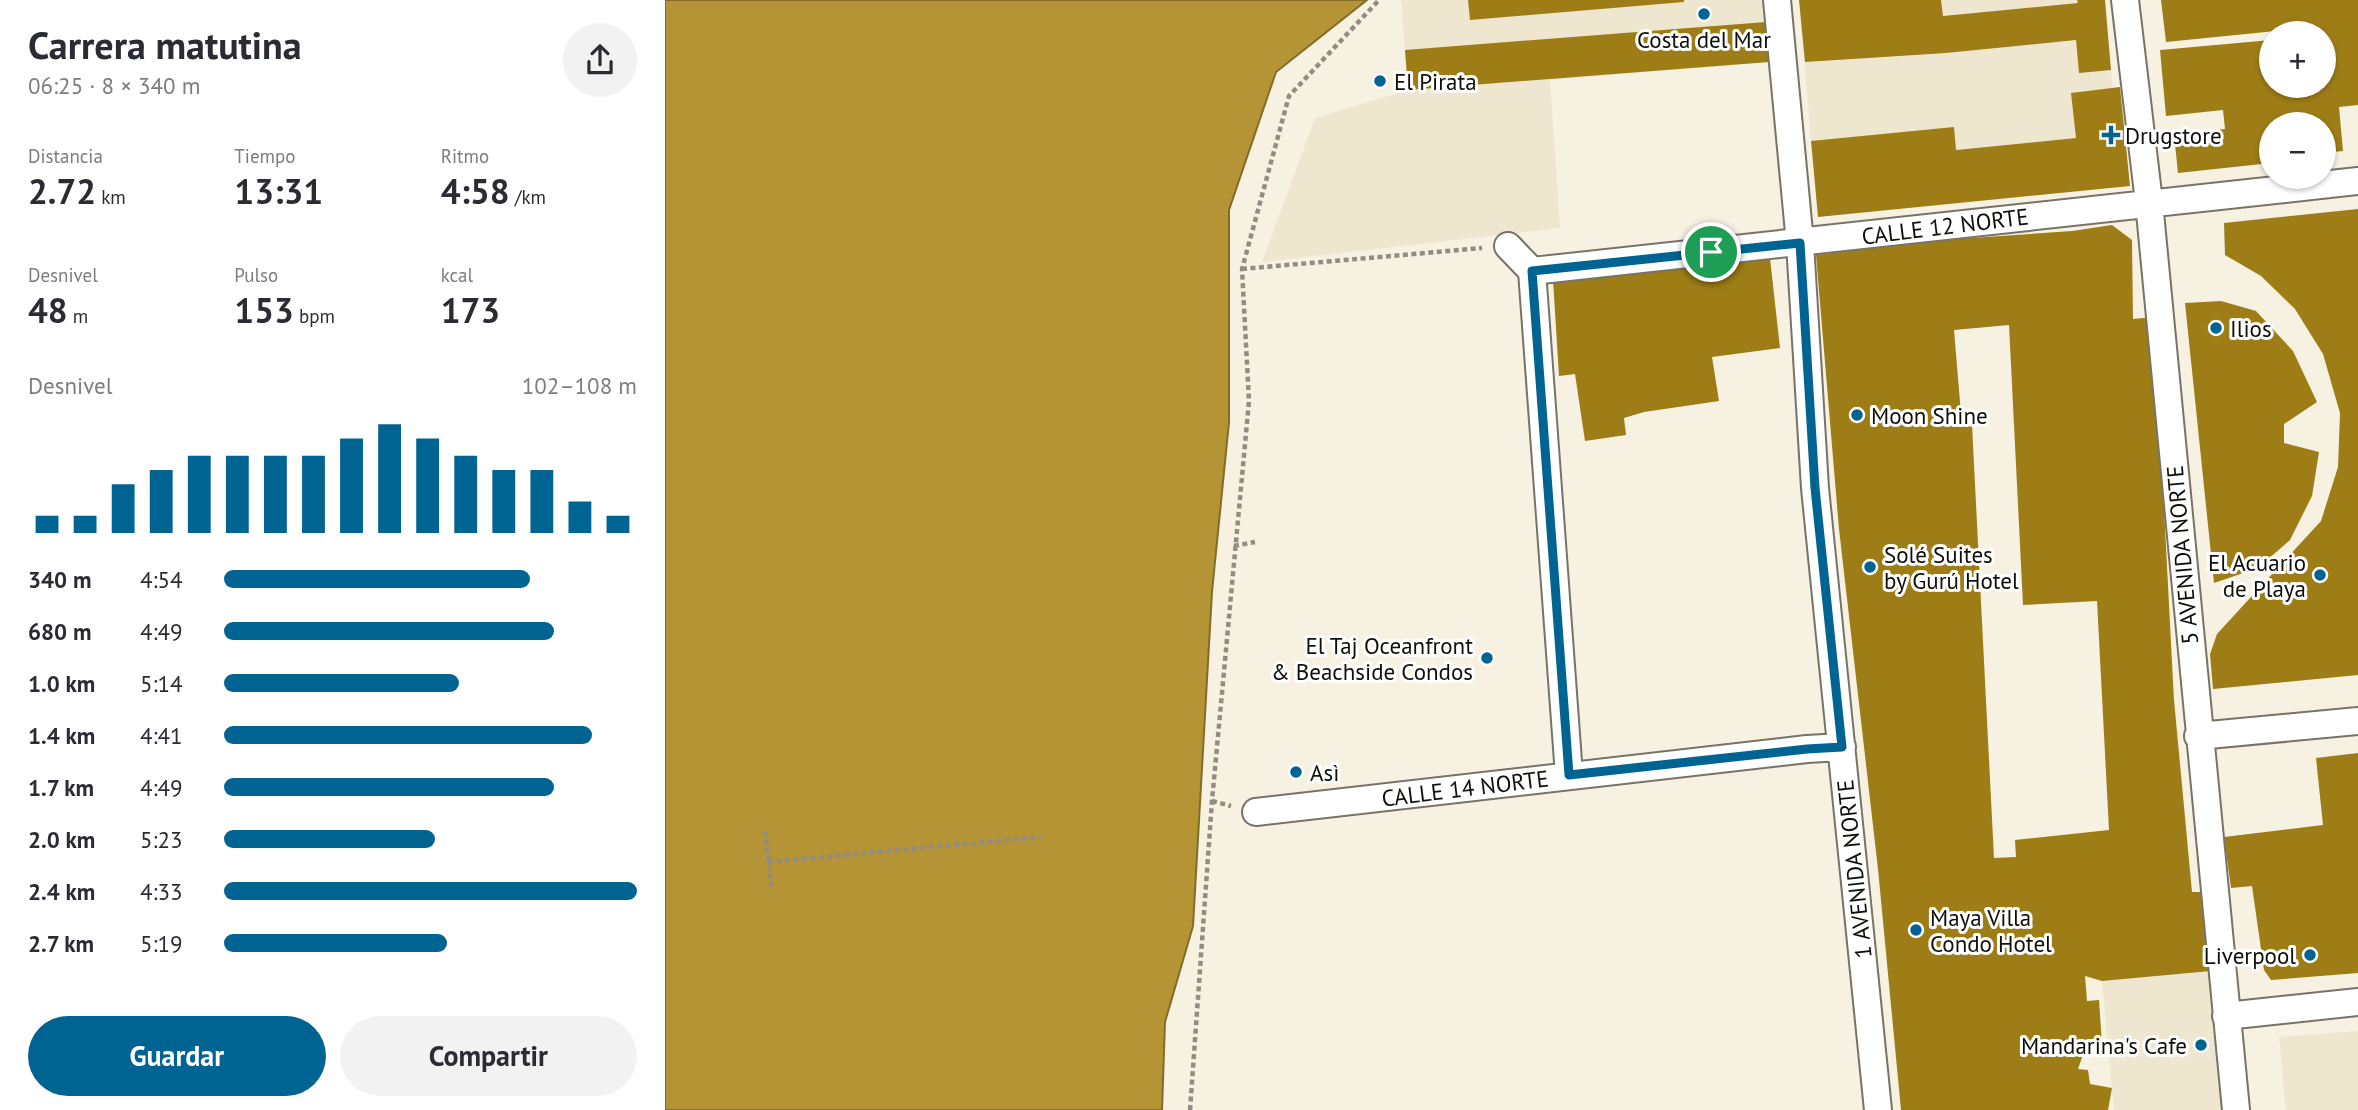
<!DOCTYPE html>
<html lang="es">
<meta charset="utf-8">
<style>
body{margin:0;font-family:"PT Sans",sans-serif;background:#f2f2f3;color:#2b2b33;height:100vh;display:flex;flex-direction:column;font-size:26px;white-space:nowrap}
*{box-sizing:border-box;margin:0}
p{font-size:23px;color:#7c7c81}
.icon{flex:none;width:38px;height:38px;fill:none;stroke:currentColor;stroke-width:2;stroke-linecap:round;stroke-linejoin:round}
.map{position:relative;flex:1;overflow:hidden}
.details{display:flex;flex-direction:column;background:#fff;width:665px}
.details>*{flex:none}
.fabs{position:absolute;left:1594px;top:21px;display:grid;gap:14px}
.fabs a{display:grid;place-items:center;width:77px;height:77px;border-radius:50%;background:#fff;box-shadow:0 2px 5px #0004;font-size:35px}
.pin{position:absolute;display:grid;place-items:center;width:60px;height:60px;color:#fff;margin:-30px;border:4px solid #fff;border-radius:50%;box-shadow:0 2px 7px #0007}
.round{display:grid;place-items:center;flex:none;width:74px;height:74px;border-radius:37px;background:#f2f2f3}
.overview{display:flex;align-items:center;justify-content:space-between;height:119px;padding:0 28px}
h1{font-size:38px;font-weight:600;line-height:52px}
.metrics{display:grid;grid-template-columns:repeat(3,1fr);gap:10px;height:119px;padding:7px 28px}
.metrics div{display:grid;align-content:center}
.metrics b{font-size:35px;font-weight:600}
.metrics small{font-size:19px;font-weight:400}
.metrics p{font-size:19px}
.chart{height:196px;padding:14px 28px}
.chart p{display:flex;justify-content:space-between}
.chart svg{width:100%;height:126px;margin-top:7px;stroke:#006493;stroke-width:6}
.primary-button{display:flex;gap:14px;margin-top:auto;padding:14px 28px}
.primary-button a{flex:1;height:80px;border-radius:42px;background:#006493;color:#fff;font-size:28px;font-weight:600;line-height:80px;text-align:center}
.primary-button a+a{background:#f2f2f3;color:#2b2b33}
ul{padding:0 28px;list-style:none;font-size:23px}
li{display:grid;grid-template-columns:112px 84px 1fr;align-items:center;height:52px}
li i{height:18px;border-radius:9px;background:#006493}
main{display:flex;flex:1;min-height:0}
.map>svg:first-child{display:block}
.built{fill:#efe6d0}
.water{fill:#b59436;stroke:#846c28;stroke-width:2}
.building{fill:#9e7d16;fill-rule:evenodd}
.lines{fill:none;stroke-linecap:round;stroke-linejoin:round}
.street-casing{stroke:#787366;stroke-width:30}
.path{stroke:#918d82;stroke-width:4.5;stroke-dasharray:5 3.5;stroke-linecap:butt}
.street{stroke:#fff;stroke-width:26}
.route-casing{stroke:#fff;stroke-width:14}
.route{stroke:#006493;stroke-width:9}
.poi-dot{fill:#006493;stroke:#fff;stroke-width:2.5}
.labels{text-anchor:middle;dominant-baseline:central;stroke-width:6;stroke-linejoin:round;paint-order:stroke}
.poi-label{font-size:23px;fill:#100e09;stroke:#fff;text-anchor:start}
.street-label{font-size:23px;fill:#100e09;stroke:#fff}
</style>
<main>
<section class="details">
<div class="overview"><div><h1>Carrera matutina</h1><p>06:25 · 8 × 340 m</p></div><a class="round"><svg class="icon" aria-label="share" viewBox="0 0 24 24"><path d="M12 15V3M7 8l5-5 5 5M5 13v7h14v-7"/></svg></a></div>
<div class="metrics">
<div><p>Distancia</p><b>2.72<small> km</small></b></div>
<div><p>Tiempo</p><b>13:31</b></div>
<div><p>Ritmo</p><b>4:58<small> /km</small></b></div>
</div>
<div class="metrics">
<div><p>Desnivel</p><b>48<small> m</small></b></div>
<div><p>Pulso</p><b>153<small> bpm</small></b></div>
<div><p>kcal</p><b>173</b></div>
</div>
<div class="chart"><p><span>Desnivel</span>102–108 m</p>
<svg viewBox="0 0 160 44" preserveAspectRatio="none"><path d="M5 44V38M15 44V38M25 44V27M35 44V22M45 44V17M55 44V17M65 44V17M75 44V17M85 44V11M95 44V6M105 44V11M115 44V17M125 44V22M135 44V22M145 44V33M155 44V38"/></svg>
</div>
<ul>
<li><b>340 m</b>4:54<i style="width:74%"></i></li>
<li><b>680 m</b>4:49<i style="width:80%"></i></li>
<li><b>1.0 km</b>5:14<i style="width:57%"></i></li>
<li><b>1.4 km</b>4:41<i style="width:89%"></i></li>
<li><b>1.7 km</b>4:49<i style="width:80%"></i></li>
<li><b>2.0 km</b>5:23<i style="width:51%"></i></li>
<li><b>2.4 km</b>4:33<i style="width:100%"></i></li>
<li><b>2.7 km</b>5:19<i style="width:54%"></i></li>
</ul>
<div class="primary-button"><a>Guardar</a><a>Compartir</a></div>
</section>
<div class="map">
<svg width="1693" height="1110" viewBox="0 0 1693 1110">
<rect width="100%" height="100%" fill="#f7f1e2"/>
<!-- built -->
<path class="built" d="M736 0H1099L1104 62 885 80 895 228 597 262 650 118 743 90Z
M1134 0H1412L1413 3 1281 53 1411 40 1414 72 1446 70 1448 88 1406 93 1411 138 1291 150 1146 141Z
M1546 971 1558 1110H1449L1437 981Z
M1693 1031V1110H1621L1614 1037Z"/>
<!-- water -->
<path class="water" d="M0 0H702L611 72 564 210V422L547 592 528 926 500 1022 497 1110H0Z"/>
<!-- building -->
<path class="building" d="M803 0H1019V2L805 20Z
M1134 0H1276L1278 16 1413 3 1412 0H1440L1446 70 1414 73 1411 40 1281 53 1140 62Z
M1496 0H1693V105L1674 107 1678 151 1659 153V124H1606V163L1513 173 1509 134 1560 129 1558 110 1501 116 1495 50 1606 40V86H1659V33H1640V28L1501 42Z
M1101 22 1104 62 743 90 740 50Z
M1455 87 1465 186 1153 217 1146 141 1289 127 1291 150 1411 138 1406 93Z
M1693 209V675L1548 689 1545 654 1552 634 1656 521 1673 467 1675 413 1658 354 1630 309 1596 276 1560 255 1559 223Z
M1447 225 1467 240 1468 319 1489 317 1509 700 1527 892H1539L1546 971 1437 981 1420 976 1422 1001 1434 1000 1437 1044 1421 1046 1413 1069 1423 1070 1425 1084 1447 1088 1443 1110H1236L1213 869 1174 529 1151 255 1263 241 1407 231ZM1344 325 1358 605 1432 601 1444 830 1350 840 1351 857 1329 858 1307 425 1297 426 1289 330Z
M1105 258 1115 348 1047 357 1054 401 979 412 959 418 961 435 920 441 910 374 894 376 888 280Z
M1556 301 1591 311 1628 351 1652 402 1619 424V443L1654 452 1647 496 1625 540 1593 568 1549 583 1520 303Z
M1693 753V973L1606 980 1599 970 1587 886 1566 888 1559 837 1658 825 1651 758Z"/>
<g class="lines">
<defs>
<path id="street" d="M1112 0 1135 243 1150 488 1213 1110
M1460 0 1484 202 1571 1110
M843 246 867 271 1693 181
M867 271 904 775
M1533 736 1693 721
M591 812 1142 749 1177 747
M1561 1016 1693 1002"/>
</defs>
<!-- street casing -->
<use href="#street" class="street-casing"/>
<!-- path -->
<path class="path" d="M577 269 817 248
M569 546 590 542
M547 801 566 806
M100 831 107 889
M103 862 376 837
M525 1110 547 801 584 401 577 269 624 96 714 0"/>
<!-- street -->
<use href="#street" class="street"/>
</g>
<g class="lines">
<defs>
<path id="route" d="M1135 243 1150 488 1177 747 1142 749 904 775 867 271Z"/>
</defs>
<!-- route casing -->
<use href="#route" class="route-casing"/>
<!-- route -->
<use href="#route" class="route"/>
</g>
<!-- markers -->
<g class="poi-dot">
<circle cx="1039" cy="14" r="7"/>
<circle cx="715" cy="81" r="7"/>
<path d="M1442.5 124.5h7v7h7v7h-7v7h-7v-7h-7v-7h7z"/>
<circle cx="1551" cy="328" r="7"/>
<circle cx="1192" cy="415" r="7"/>
<circle cx="1205" cy="567" r="7"/>
<circle cx="1655" cy="575" r="7"/>
<circle cx="822" cy="658" r="7"/>
<circle cx="631" cy="772" r="7"/>
<circle cx="1251" cy="930" r="7"/>
<circle cx="1645" cy="955" r="7"/>
<circle cx="1536" cy="1045" r="7"/>
</g>
<g class="labels">
<!-- poi labels -->
<g class="poi-label">
<text x="1039" y="39" text-anchor="middle">Costa del Mar</text>
<text x="729" y="81">El Pirata</text>
<text x="1460" y="135">Drugstore</text>
<text x="1565" y="328">Ilios</text>
<text x="1206" y="415">Moon Shine</text>
<text x="1219" y="554">Solé Suites<tspan x="1219" dy="26">by Gurú Hotel</tspan></text>
<text x="1641" y="562" text-anchor="end">El Acuario<tspan x="1641" dy="26">de Playa</tspan></text>
<text x="808" y="645" text-anchor="end">El Taj Oceanfront<tspan x="808" dy="26">&amp; Beachside Condos</tspan></text>
<text x="645" y="772">Asì</text>
<text x="1265" y="917">Maya Villa<tspan x="1265" dy="26">Condo Hotel</tspan></text>
<text x="1631" y="955" text-anchor="end">Liverpool</text>
<text x="1522" y="1045" text-anchor="end">Mandarina's Cafe</text>
</g>
<!-- street labels -->
<g class="street-label">
<text transform="translate(1280 226) rotate(-7)">CALLE 12 NORTE</text>
<text transform="translate(1517 555) rotate(-95)">5 AVENIDA NORTE</text>
<text transform="translate(800 788) rotate(-7)">CALLE 14 NORTE</text>
<text transform="translate(1189 869) rotate(-96)">1 AVENIDA NORTE</text>
</g>
</g>
</svg>
<div class="fabs">
<a>+</a>
<a>−</a>
</div>
<div class="pin" style="left:1046px;top:252px;background:#1e9e55"><svg class="icon" aria-label="arrive" viewBox="0 0 24 24"><path d="M6 21V4h12l-3 4 3 4H6"/></svg></div>
</div>
</main>
